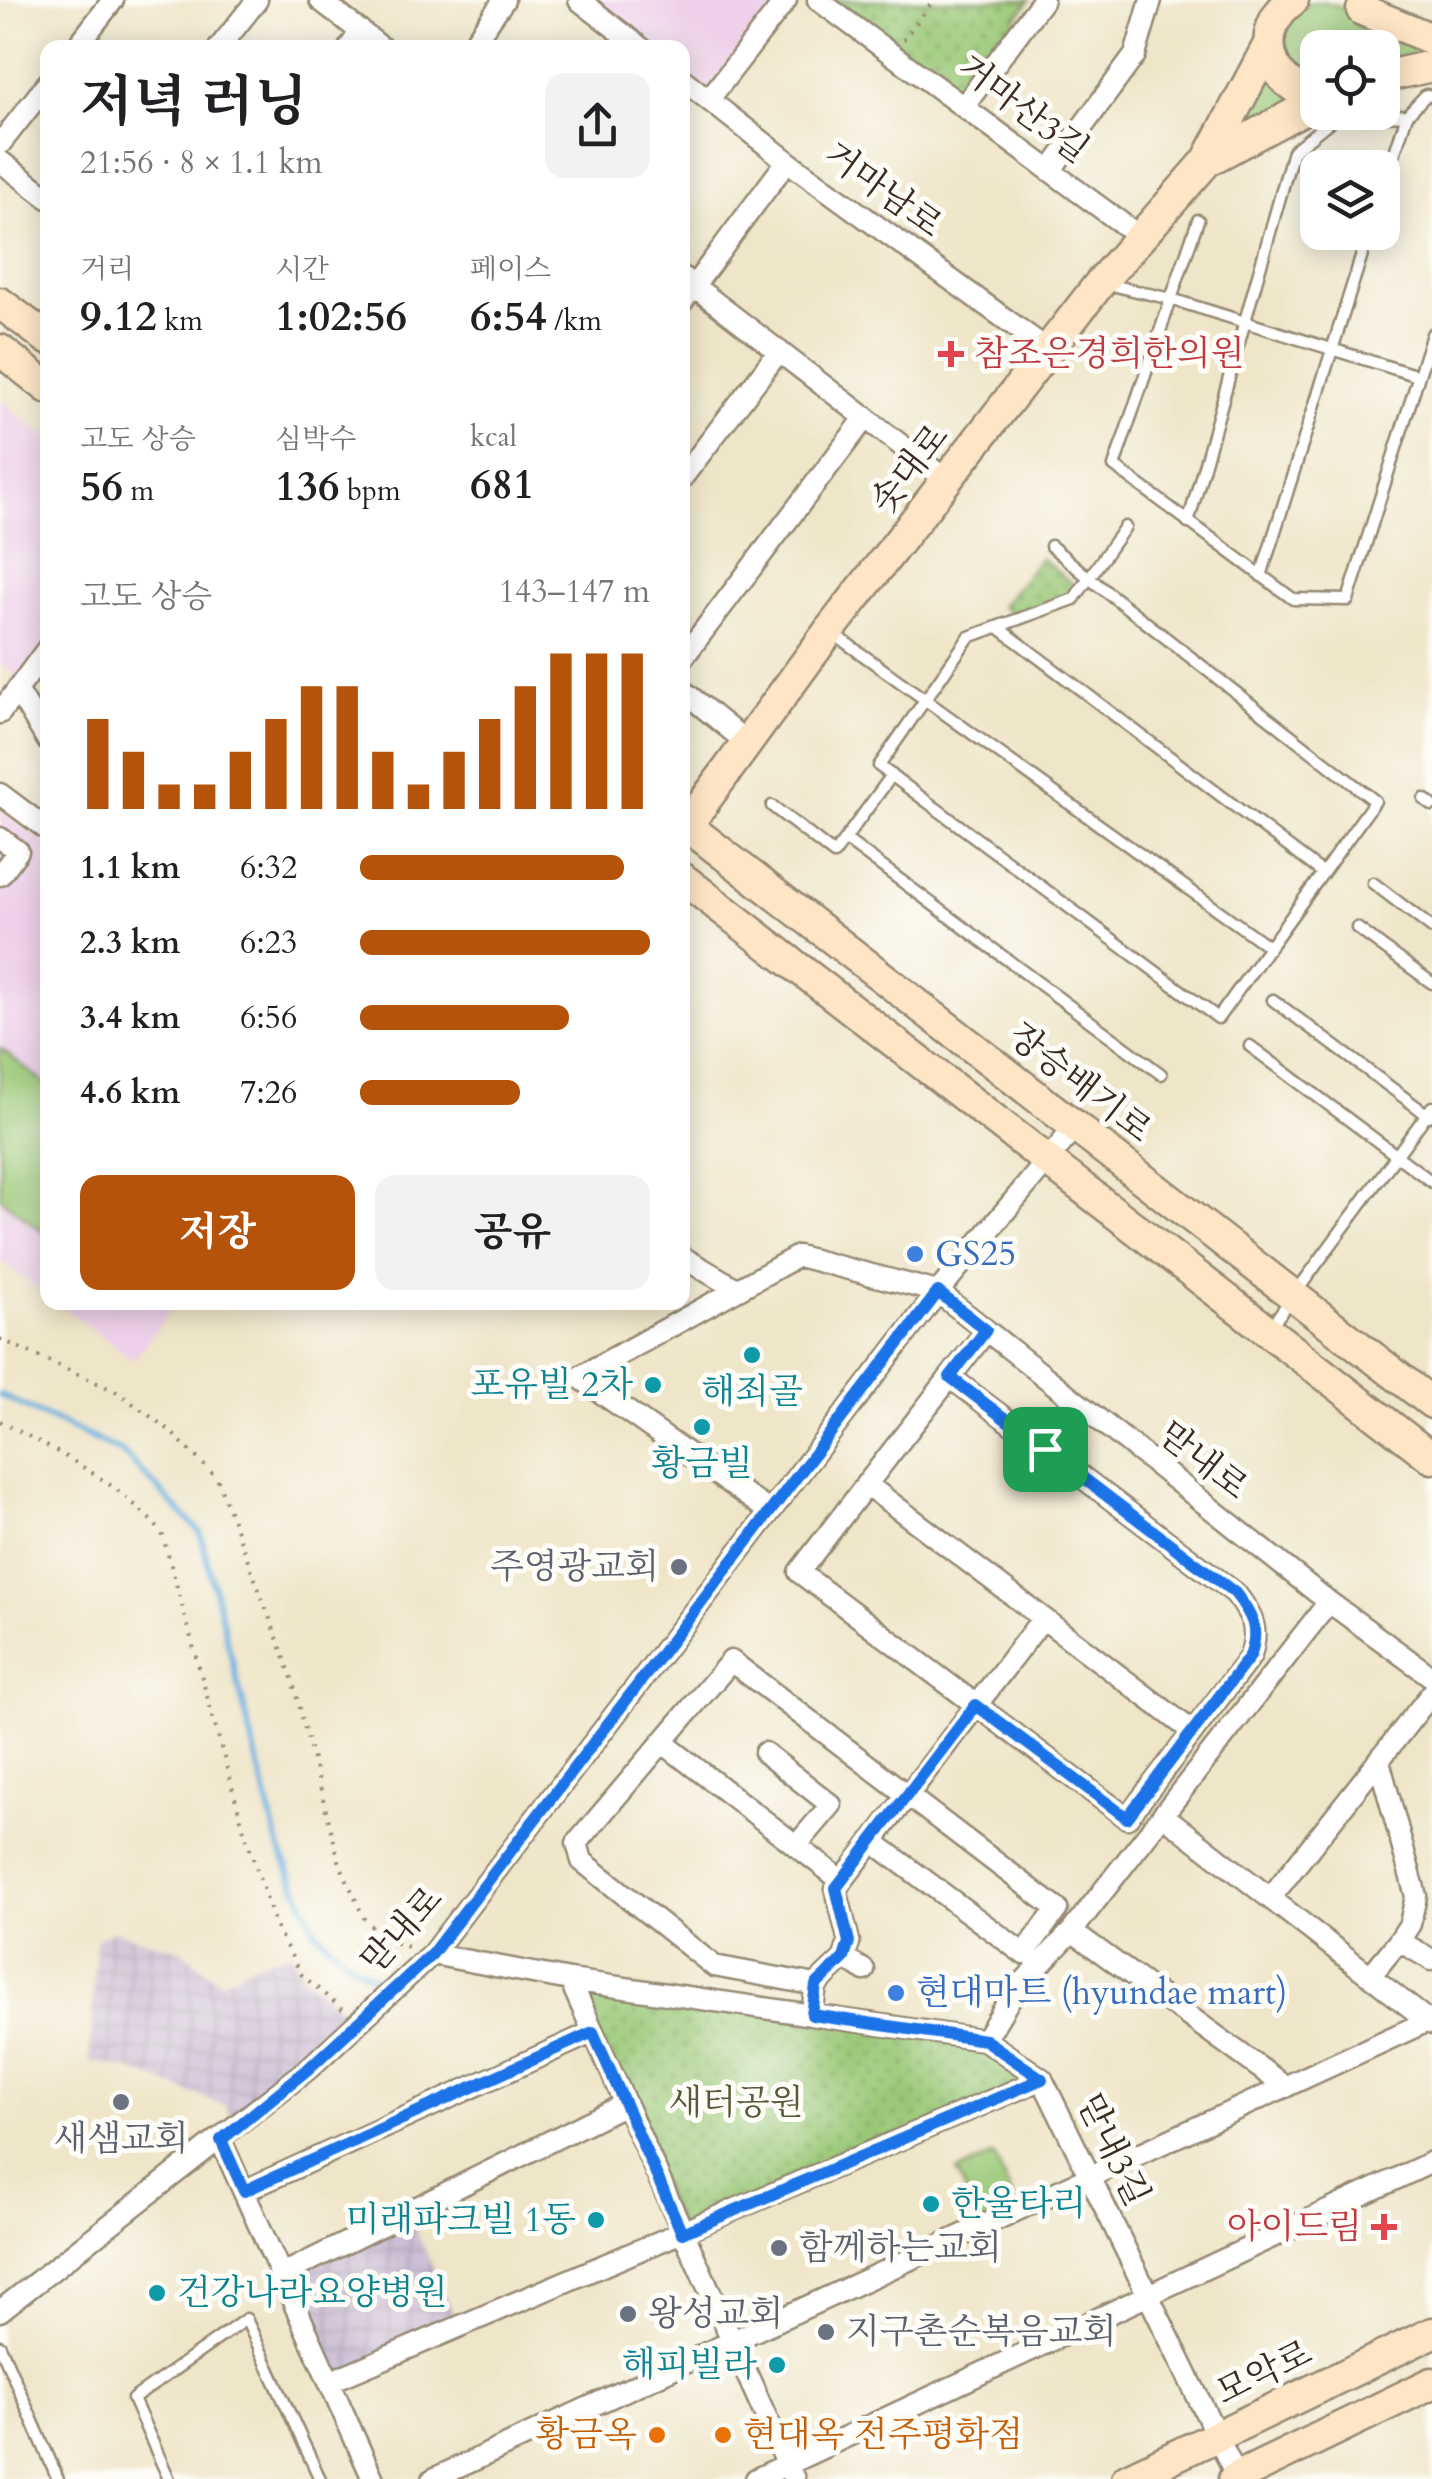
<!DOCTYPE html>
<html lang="ko">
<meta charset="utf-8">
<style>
body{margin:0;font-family:Cardo,"Noto Serif KR",serif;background:#f2f2f2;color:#202124;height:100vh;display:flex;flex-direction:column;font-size:38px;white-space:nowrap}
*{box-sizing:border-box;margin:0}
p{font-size:32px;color:#757577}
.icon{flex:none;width:55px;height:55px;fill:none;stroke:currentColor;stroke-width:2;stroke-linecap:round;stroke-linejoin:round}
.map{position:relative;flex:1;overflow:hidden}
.drawer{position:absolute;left:40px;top:40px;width:650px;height:1270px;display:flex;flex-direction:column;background:#fff;border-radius:20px;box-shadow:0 5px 25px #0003}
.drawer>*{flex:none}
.controls{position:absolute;left:1300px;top:30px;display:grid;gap:20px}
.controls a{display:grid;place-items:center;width:100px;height:100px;border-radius:20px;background:#fff;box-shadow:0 5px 25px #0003;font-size:50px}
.pin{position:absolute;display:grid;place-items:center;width:85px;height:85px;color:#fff;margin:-42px;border-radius:20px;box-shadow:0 5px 15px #0006}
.round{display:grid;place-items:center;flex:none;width:105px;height:105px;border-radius:20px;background:#f2f2f2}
.summary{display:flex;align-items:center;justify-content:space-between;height:170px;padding:0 40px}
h1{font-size:55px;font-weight:700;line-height:75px}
.metrics{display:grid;grid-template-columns:repeat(3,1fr);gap:15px;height:170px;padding:10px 40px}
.metrics div{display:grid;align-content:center}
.metrics b{font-size:42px;font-weight:700}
.metrics small{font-size:28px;font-weight:400}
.metrics p{font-size:28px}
.chart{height:280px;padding:20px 40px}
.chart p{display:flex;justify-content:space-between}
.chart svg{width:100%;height:180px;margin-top:10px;stroke:#b45309;stroke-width:6}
.action{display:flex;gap:20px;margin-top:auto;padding:20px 40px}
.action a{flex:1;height:115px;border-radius:20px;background:#b45309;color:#fff;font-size:40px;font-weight:700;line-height:115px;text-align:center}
.action a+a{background:#f2f2f2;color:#202124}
ul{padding:0 40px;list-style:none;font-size:32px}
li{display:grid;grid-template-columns:160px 120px 1fr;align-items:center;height:75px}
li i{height:25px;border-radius:12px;background:#b45309}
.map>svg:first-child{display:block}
.built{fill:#edd0e9}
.industrial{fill:url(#industrial-grid)}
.green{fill:#9ac876;stroke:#6a794a;stroke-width:2.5}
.park{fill:url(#park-dots);stroke:#6a794a;stroke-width:2.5}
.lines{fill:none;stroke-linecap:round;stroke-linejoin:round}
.stream{stroke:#67addd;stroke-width:6}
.lane-casing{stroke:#958873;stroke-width:15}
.street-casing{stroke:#958873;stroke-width:25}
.secondary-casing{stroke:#958873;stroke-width:35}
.path{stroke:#958873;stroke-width:4;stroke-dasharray:2.5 8;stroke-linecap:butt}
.lane{stroke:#fff;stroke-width:10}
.street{stroke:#fff;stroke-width:20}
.secondary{stroke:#fde5c5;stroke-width:30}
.route-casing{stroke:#fff;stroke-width:20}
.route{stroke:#1a73e8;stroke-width:12}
.health-dot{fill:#e0444e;stroke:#fdfcf7;stroke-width:4}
.shop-dot{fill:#3f7fe0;stroke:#fdfcf7;stroke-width:4}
.culture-dot{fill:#0f9aa8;stroke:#fdfcf7;stroke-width:4}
.worship-dot{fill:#6b7280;stroke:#fdfcf7;stroke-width:4}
.food-dot{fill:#e8710a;stroke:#fdfcf7;stroke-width:4}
.labels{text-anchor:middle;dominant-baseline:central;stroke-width:10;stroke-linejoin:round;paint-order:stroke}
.street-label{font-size:35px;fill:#3b2a1e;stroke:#fdfcf7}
.health-label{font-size:35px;fill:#be3a42;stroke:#fdfcf7;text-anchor:start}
.shop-label{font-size:35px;fill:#366cbe;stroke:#fdfcf7;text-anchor:start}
.culture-label{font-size:35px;fill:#0d838f;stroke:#fdfcf7;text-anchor:end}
.worship-label{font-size:35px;fill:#5b616d;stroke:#fdfcf7;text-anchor:start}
.park-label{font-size:35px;fill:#585938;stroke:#fdfcf7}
.food-label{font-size:35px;fill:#c56008;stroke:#fdfcf7;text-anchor:end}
</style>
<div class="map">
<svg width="1432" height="2479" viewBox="0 0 1432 2479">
<defs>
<pattern id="industrial-grid" width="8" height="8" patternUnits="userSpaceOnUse" patternTransform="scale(2.5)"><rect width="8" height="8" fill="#ccbed4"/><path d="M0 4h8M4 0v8" fill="none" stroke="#b0a3b6"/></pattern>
<pattern id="park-dots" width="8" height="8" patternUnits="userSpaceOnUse" patternTransform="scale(2.5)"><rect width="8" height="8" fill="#9ac876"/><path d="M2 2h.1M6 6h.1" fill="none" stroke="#7fa360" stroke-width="1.8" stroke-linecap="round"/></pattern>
</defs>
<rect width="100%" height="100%" fill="#fdfcf7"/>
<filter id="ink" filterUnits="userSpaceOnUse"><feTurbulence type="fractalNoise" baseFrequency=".01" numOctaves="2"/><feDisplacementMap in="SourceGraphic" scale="20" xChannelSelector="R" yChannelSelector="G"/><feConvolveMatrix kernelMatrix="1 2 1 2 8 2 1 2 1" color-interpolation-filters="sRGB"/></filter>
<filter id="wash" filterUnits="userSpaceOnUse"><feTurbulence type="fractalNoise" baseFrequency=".0048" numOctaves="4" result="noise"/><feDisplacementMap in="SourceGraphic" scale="40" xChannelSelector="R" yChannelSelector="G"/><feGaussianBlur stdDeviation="2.25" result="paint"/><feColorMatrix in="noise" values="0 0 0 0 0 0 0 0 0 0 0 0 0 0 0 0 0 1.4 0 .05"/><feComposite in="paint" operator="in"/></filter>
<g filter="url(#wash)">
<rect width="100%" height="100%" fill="#efe5c8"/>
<!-- built -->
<path class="built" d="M579 0H783L709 99 683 79 682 48 641 47Z
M0 400 47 437 48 675 36 691 0 664Z
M0 808 47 844V1296L0 1260Z
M57 1303H176L134 1360Z"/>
<!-- industrial -->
<path class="industrial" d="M114 1931 182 1951 220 1982 258 1962 291 1953 302 1975 357 2023 237 2127 225 2106 132 2070 90 2061 96 1939Z
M408 2212 459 2327 329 2382 281 2275Z"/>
<!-- green -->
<path class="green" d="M1313 2C1342 1 1364 17 1363 47L1318 48 1317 84 1285 64 1283 26 1300 7Z
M1371 18 1432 42V62L1383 73 1382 48Z
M1263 67 1303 99 1244 133 1237 125Z
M0 1048 47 1085V1235L0 1198Z
M994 2155 1018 2211 982 2227 957 2172Z"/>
<!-- park -->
<path class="park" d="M833 0H1030L960 93Z
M1041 558 1080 590 1074 599 1017 619 1001 606Z
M570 1980 985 2040 1042 2079 682 2233Z"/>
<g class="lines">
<!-- stream -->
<path class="stream" d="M0 1395 122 1452 200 1532 279 1847 316 1932 354 1966 390 1985"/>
</g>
</g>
<g filter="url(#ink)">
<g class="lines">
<defs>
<path id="lane" d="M1382 192 1407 115
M1198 220 1114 466 1293 599 1348 600 1432 334
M1107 284 1171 299 1418 376
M1188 523 1293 151 1334 118 1407 115 1426 95 1432 96
M1051 546 1089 578 1375 801 1218 1018 879 766 969 637 1074 599 1125 527
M1261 576 1369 232
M998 627 1323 873
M831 632 1269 947
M1424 799 1432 805
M772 806 834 854 892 775
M845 839 1161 1074
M1373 883 1432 928
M1357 928 1432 983
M1273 1000 1429 1116
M1250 1046 1432 1182
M1269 1329 1432 1107
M0 2346 58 2479
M169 2479 133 2399 246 2319 320 2479"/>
<path id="street" d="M320 0 382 48
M579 0 641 48
M818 0 1139 236
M76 48 113 0
M219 48 257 0
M349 48 361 31
M470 48 504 0
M682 79 787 161 1048 350
M709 99 786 0
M964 106 1043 0
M0 144 48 83
M0 161 48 198
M1050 171 1135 55 1151 0
M682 277 949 482
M682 302 787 161
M682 478 779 351
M682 659 866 417
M17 690 48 741
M682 690 747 743
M0 713 48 648
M0 794 48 830
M0 838 18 851 0 875
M682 1257 735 1288
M950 1377 1235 1593C1252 1615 1260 1629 1250 1657L1127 1818 799 1572C861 1491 923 1411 986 1331
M866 1484 1193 1732
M770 1512 579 1377 798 1256 938 1292 1329 1602 1432 1677
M662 1742 842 1881
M765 1753 831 1805 796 1846
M1379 1761 1416 1896 1410 1924 1399 1941
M1163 1815 1432 2024
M1271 1897 1432 1693
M1072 1931 1286 2087
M432 1954 570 1980 985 2040 1042 2079 1238 2479
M844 1958 864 1970
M1371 1975 1399 1941 1432 1960
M570 1980 794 2479
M816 1985 714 1966 582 1861 577 1843 731 1661 1057 1909 1024 1954 872 1841
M812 2015 816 1985 844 1958 849 1942 836 1889 1043 1618
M985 2040 1014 1992 1072 1931 1329 1602
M221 2141 373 2479
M244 2191 593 2032
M281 2275 625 2104
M0 2311 308 2069 432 1954 938 1292 1075 1127
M329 2382 1042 2079
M433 2479 1430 2020
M756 2479 1432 2162"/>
<path id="secondary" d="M1293 0C1252 28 1267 89 1318 95
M1362 10 1432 39
M1382 77 1432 66
M1207 161 1318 101
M0 303 48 339
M0 350 48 388
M682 822 1432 1403
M682 832 829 631 1100 283 1207 161 1269 44
M682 878 1432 1458
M1127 2479 1432 2333
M1234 2479 1432 2383"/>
</defs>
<!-- lane casing -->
<use href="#lane" class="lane-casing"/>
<!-- street casing -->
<use href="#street" class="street-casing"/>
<!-- secondary casing -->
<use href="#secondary" class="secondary-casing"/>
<!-- path -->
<path class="path" d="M903 40 934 0
M0 1339 117 1392 169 1430 217 1478 291 1675 340 1864 365 1921 390 1941 408 1947
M0 1421C59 1453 119 1481 162 1533L245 1834 277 1930 302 1975 343 2010"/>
<!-- lane -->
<use href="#lane" class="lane"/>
<!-- street -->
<use href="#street" class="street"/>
<!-- secondary -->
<use href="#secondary" class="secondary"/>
</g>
</g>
<g class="lines" filter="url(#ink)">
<defs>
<path id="route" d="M938 1292 986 1330 950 1377 1235 1593C1252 1615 1260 1629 1250 1656L1127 1818 976 1705 836 1888 849 1942 844 1958 816 1985 812 2015 985 2040 1042 2079 682 2233 593 2032 244 2191 221 2140 308 2069 432 1954Z"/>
</defs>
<!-- route casing -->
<use href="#route" class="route-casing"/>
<!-- route -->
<use href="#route" class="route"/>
</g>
<!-- markers -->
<g class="health-dot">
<path d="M946 339h10v10h10v10h-10v10h-10v-10h-10v-10h10z"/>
<path d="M1379 2212h10v10h10v10h-10v10h-10v-10h-10v-10h10z"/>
</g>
<g class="shop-dot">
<circle cx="915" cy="1254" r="10"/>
<circle cx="896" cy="1993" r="10"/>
</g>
<g class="culture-dot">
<circle cx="752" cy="1355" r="10"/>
<circle cx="653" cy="1385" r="10"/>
<circle cx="702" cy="1427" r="10"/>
<circle cx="931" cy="2204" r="10"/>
<circle cx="596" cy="2220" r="10"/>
<circle cx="157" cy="2293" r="10"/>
<circle cx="777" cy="2365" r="10"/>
</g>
<g class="worship-dot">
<circle cx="679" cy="1567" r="10"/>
<circle cx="121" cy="2102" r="10"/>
<circle cx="779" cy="2248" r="10"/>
<circle cx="628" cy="2314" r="10"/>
<circle cx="826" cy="2332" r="10"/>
</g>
<g class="food-dot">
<circle cx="657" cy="2435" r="10"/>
<circle cx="723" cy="2435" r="10"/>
</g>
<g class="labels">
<!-- street labels -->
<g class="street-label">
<text transform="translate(1023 109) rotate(37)">거마산3길</text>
<text transform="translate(883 190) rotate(36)">거마남로</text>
<text transform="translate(910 469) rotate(-52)">솟대로</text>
<text transform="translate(1080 1083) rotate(38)">장승배기로</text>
<text transform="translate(1203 1461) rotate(38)">맏내로</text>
<text transform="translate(402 1930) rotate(-48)">맏내로</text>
<text transform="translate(1113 2150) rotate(64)">맏내3길</text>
<text transform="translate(1264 2373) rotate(-26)">모악로</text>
</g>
<!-- health labels -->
<g class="health-label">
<text x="974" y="354">참조은경희한의원</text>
<text x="1362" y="2227" text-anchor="end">아이드림</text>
</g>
<!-- shop labels -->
<g class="shop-label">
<text x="935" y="1254">GS25</text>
<text x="916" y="1993">현대마트 (hyundae mart)</text>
</g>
<!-- culture labels -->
<g class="culture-label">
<text x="633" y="1385">포유빌 2차</text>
<text x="752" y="1392" text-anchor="middle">해죄골</text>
<text x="702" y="1464" text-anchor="middle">황금빌</text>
<text x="951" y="2204" text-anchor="start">한울타리</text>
<text x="576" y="2220">미래파크빌 1동</text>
<text x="177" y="2293" text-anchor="start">건강나라요양병원</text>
<text x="757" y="2365">해피빌라</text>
</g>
<!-- worship labels -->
<g class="worship-label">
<text x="659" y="1567" text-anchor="end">주영광교회</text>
<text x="121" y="2139" text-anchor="middle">새샘교회</text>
<text x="799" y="2248">함께하는교회</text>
<text x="648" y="2314">왕성교회</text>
<text x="846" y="2332">지구촌순복음교회</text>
</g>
<!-- park labels -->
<g class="park-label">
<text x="736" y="2103">새터공원</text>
</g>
<!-- food labels -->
<g class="food-label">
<text x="637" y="2435">황금옥</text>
<text x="743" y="2435" text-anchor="start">현대옥 전주평화점</text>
</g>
</g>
</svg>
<div class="controls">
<a><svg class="icon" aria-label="locate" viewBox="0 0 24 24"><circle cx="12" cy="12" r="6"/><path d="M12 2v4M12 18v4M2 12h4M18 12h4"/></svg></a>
<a><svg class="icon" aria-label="layers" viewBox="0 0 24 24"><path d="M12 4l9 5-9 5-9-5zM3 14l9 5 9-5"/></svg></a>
</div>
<div class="pin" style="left:1045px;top:1449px;background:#1e9e55"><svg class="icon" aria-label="arrive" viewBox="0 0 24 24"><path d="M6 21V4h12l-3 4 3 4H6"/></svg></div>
<section class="drawer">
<div class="summary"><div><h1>저녁 러닝</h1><p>21:56 · 8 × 1.1 km</p></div><a class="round"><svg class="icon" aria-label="share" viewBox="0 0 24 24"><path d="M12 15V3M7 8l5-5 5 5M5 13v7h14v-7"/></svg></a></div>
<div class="metrics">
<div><p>거리</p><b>9.12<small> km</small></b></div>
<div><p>시간</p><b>1:02:56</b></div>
<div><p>페이스</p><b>6:54<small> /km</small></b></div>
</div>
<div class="metrics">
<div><p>고도 상승</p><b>56<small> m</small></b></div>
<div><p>심박수</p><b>136<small> bpm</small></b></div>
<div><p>kcal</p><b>681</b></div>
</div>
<div class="chart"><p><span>고도 상승</span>143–147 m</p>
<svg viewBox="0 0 160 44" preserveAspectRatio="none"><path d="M5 44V22M15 44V30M25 44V38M35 44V38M45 44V30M55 44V22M65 44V14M75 44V14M85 44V30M95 44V38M105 44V30M115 44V22M125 44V14M135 44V6M145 44V6M155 44V6"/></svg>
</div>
<ul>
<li><b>1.1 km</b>6:32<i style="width:91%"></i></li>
<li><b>2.3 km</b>6:23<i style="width:100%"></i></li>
<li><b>3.4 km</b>6:56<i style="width:72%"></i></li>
<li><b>4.6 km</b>7:26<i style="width:55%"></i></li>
</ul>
<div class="action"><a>저장</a><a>공유</a></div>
</section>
</div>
